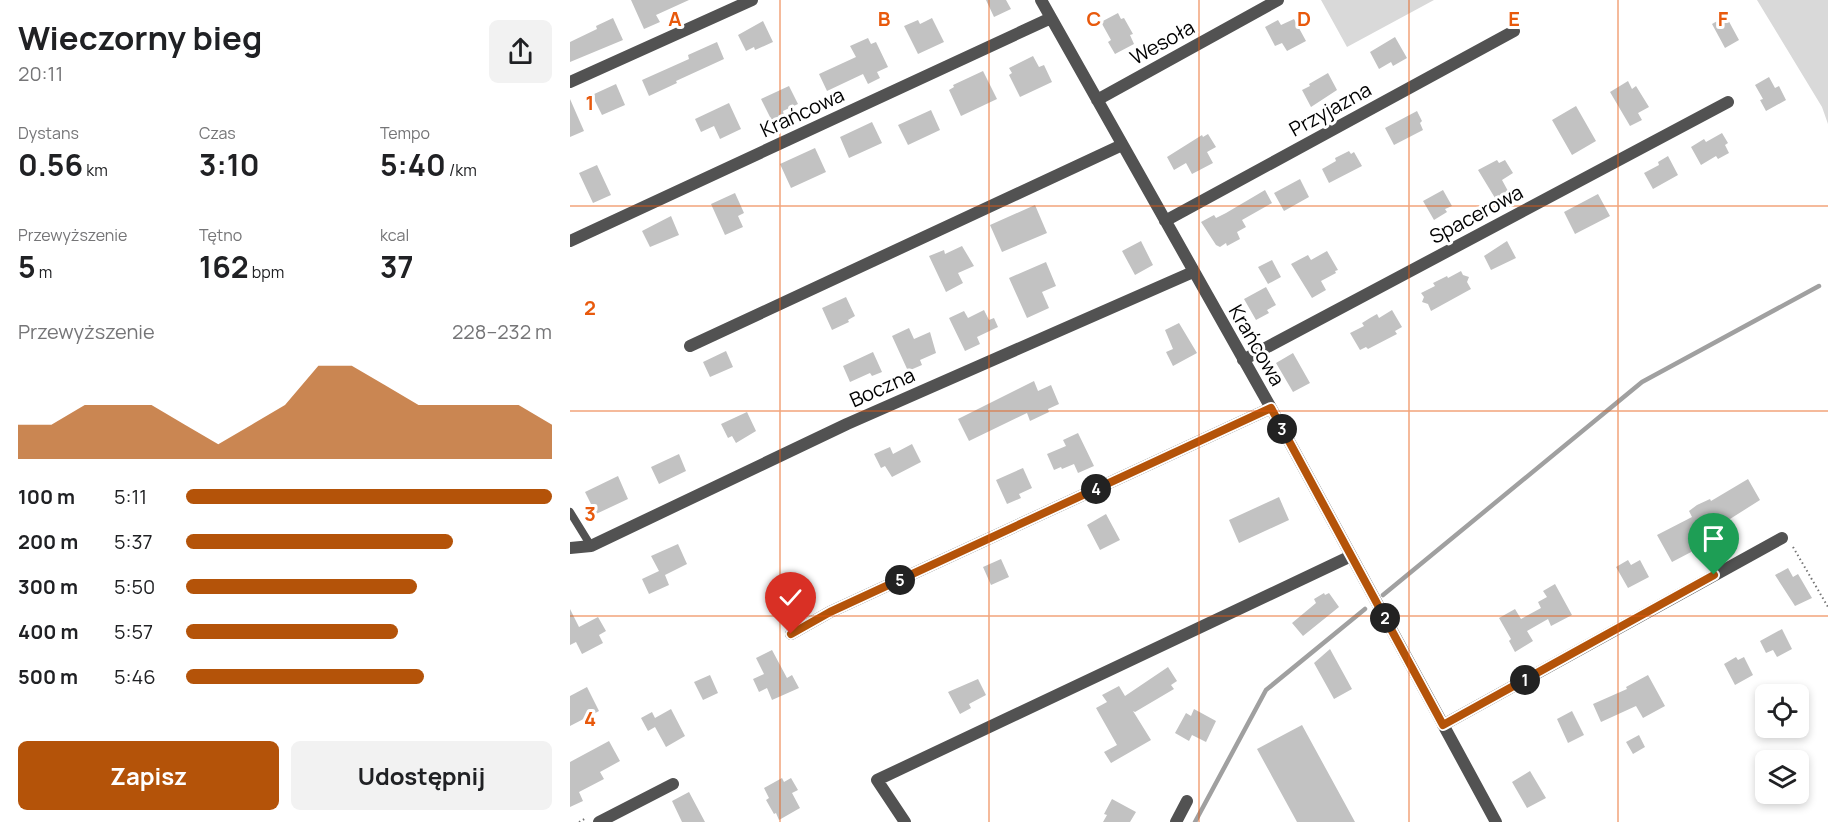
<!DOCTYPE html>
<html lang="pl">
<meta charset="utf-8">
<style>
body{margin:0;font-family:Manrope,sans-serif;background:#f2f2f2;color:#202124;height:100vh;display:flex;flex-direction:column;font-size:22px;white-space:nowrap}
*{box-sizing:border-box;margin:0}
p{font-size:20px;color:#757577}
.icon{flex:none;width:33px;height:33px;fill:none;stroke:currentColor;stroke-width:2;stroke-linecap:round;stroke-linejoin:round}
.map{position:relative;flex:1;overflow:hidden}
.drawer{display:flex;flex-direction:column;background:#fff;width:570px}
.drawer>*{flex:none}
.tools{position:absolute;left:1185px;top:684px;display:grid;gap:12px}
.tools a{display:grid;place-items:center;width:54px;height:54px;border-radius:9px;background:#fff;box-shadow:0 3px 9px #0003;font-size:30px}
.pin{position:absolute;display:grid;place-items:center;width:51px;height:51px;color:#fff;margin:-62px -26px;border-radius:50% 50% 50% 0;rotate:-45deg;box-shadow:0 0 6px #0007}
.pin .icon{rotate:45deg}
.km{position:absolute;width:30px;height:30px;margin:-15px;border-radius:50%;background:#222;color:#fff;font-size:16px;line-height:30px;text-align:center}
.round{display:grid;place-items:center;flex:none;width:63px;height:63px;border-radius:9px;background:#f2f2f2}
.headline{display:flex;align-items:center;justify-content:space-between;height:102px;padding:0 18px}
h1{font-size:33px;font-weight:700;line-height:45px}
.figures{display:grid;grid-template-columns:repeat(3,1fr);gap:9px;height:102px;padding:6px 18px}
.figures div{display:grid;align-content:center}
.figures b{font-size:30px;font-weight:700}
.figures small{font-size:16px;font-weight:400}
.figures p{font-size:16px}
.chart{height:168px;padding:12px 18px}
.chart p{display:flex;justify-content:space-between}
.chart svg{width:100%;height:108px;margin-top:6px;fill:#b45309;opacity:.7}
.action{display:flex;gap:12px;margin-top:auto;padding:12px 18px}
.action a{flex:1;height:69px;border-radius:9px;background:#b45309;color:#fff;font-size:24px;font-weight:700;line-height:69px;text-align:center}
.action a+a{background:#f2f2f2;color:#202124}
ul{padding:0 18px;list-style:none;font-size:20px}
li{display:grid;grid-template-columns:96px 72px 1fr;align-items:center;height:45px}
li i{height:15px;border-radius:8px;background:#b45309}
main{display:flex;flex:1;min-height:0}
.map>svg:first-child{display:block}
.green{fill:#d9d9d9}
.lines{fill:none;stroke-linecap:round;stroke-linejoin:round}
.stream{stroke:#a0a0a0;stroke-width:4.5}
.building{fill:#c2c2c2}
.path{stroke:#747474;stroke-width:2;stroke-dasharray:1.5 3;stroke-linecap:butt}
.lane{stroke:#525252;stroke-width:8}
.street{stroke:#525252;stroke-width:12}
.route-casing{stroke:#fff;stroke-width:12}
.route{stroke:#b45309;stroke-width:8}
.grid{fill:none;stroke:#e8590c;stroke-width:1.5;stroke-opacity:0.55}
.labels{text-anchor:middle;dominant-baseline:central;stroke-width:6;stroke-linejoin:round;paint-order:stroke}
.street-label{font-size:20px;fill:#000;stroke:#fff}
.grid-label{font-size:20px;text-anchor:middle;font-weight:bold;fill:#e8590c;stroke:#fff;stroke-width:6;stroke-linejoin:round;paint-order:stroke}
</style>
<main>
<section class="drawer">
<div class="headline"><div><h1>Wieczorny bieg</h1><p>20:11</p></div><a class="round"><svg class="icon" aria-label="share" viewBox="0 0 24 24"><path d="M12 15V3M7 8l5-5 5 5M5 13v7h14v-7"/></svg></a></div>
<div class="figures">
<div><p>Dystans</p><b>0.56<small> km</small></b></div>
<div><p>Czas</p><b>3:10</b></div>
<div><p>Tempo</p><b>5:40<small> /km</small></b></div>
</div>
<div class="figures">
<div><p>Przewyższenie</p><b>5<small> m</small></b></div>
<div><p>Tętno</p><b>162<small> bpm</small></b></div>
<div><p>kcal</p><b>37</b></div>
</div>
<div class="chart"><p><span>Przewyższenie</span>228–232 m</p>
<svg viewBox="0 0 160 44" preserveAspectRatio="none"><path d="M0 44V30L10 30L20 22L30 22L40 22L50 30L60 38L70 30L80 22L90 6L100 6L110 14L120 22L130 22L140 22L150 22L160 30V44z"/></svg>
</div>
<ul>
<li><b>100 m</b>5:11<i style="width:100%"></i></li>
<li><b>200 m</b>5:37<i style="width:73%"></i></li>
<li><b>300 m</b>5:50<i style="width:63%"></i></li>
<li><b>400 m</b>5:57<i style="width:58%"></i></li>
<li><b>500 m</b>5:46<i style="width:65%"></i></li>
</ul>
<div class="action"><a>Zapisz</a><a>Udostępnij</a></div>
</section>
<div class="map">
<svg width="1258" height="822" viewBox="0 0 1258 822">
<rect width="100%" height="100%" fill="#fff"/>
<!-- green -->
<path class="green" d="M751 0H864L777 47Z
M1187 0H1258V124L1252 107Z"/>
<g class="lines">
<!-- stream -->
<path class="stream" d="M813 595 1072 382 1249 286
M625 822 696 690 795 609"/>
</g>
<!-- building -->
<path class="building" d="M61 0H119L86 15 90 22 74 29Z
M416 0H436L441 9 424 17Z
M548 13 551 19 554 18 563 34 560 35 564 44 545 54 538 42 541 40 531 22Z
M1156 16 1169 40 1155 48 1142 24Z
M43 18 53 40 0 62V42L27 29 26 26Z
M362 18 374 42 348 54 334 26 348 20 350 24Z
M724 19 736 41 717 51 712 43 705 46 695 27 708 20 711 25Z
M193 21 203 42 185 50 184 47 176 51 168 35Z
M825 37 837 58 823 66 821 62 809 69 800 52Z
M298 38 301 44 306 42 318 67 307 72 310 78 298 84 293 74 257 91 249 74 286 57 280 46Z
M147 42 154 59 106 81 107 83 79 96 72 80 119 59 118 55Z
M463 56 469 67 474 65 482 82 450 97 439 75 442 73 439 68Z
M413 71 427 99 391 116 379 90 384 87 383 85Z
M758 73 767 90 741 107 732 90 740 86 739 84Z
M1199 77 1205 88 1209 86 1216 100 1196 111 1190 100 1193 99 1185 85Z
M1058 81 1062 89 1066 86 1079 107 1068 113 1072 120 1060 126 1040 92Z
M46 84 55 105 32 115 22 95Z
M219 86 228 104 213 111 214 115 202 121 191 99Z
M0 99 14 131 0 137Z
M159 103 171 129 150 139 144 126 131 132 125 119Z
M1006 106 1026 141 1002 155 982 120Z
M361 110 370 130 338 145 328 125Z
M847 111 852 121 850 123 853 130 824 145 815 128Z
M302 122 312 143 279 158 270 137Z
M1152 133 1158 143 1155 145 1159 153 1148 159 1146 156 1131 165 1121 147 1134 139 1136 142Z
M638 134 646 147 637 152 643 163 622 174 616 163 604 170 597 157 632 135 633 137Z
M245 148 256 172 221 188 210 164Z
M779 151 781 154 784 152 792 166 759 183 752 169 766 161 765 158Z
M1098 156 1108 175 1083 189 1074 173 1089 165 1088 162Z
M927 160 929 163 935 160 943 173 932 180 938 191 925 198 908 170Z
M27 165 41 195 23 203 9 173Z
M730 179 739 197 714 211 704 193Z
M695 190 702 203 672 220 676 227 667 232 670 239 657 246 656 243 650 247 646 245 631 222 644 215 646 218 656 213Z
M873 190 882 206 875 209 877 212 864 220 853 201Z
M165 193 174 213 168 216 173 227 155 235 141 204Z
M1028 194 1040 216 1005 234 994 212Z
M465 205 477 233 432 252 420 225Z
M101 216 109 235 80 247 72 231Z
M571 241 583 265 565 275 552 251Z
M937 241 946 258 921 270 914 256Z
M392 246 404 266 388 273 393 283 376 292 359 256 374 250 375 254Z
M757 251 768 270 765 271 766 273 751 281 756 290 742 298 721 264 738 255 741 260Z
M702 260 711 277 698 284 688 267Z
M476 262 486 286 472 292 479 308 457 318 439 278Z
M891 271 893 275 899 277 897 282 901 289 861 311 858 304 852 302 854 297 851 293 865 286 863 283 877 276 878 278Z
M696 287 706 305 697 310 699 313 686 320 674 299Z
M276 297 285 316 278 320 279 322 262 330 252 308Z
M414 310 419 320 424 318 428 327 407 337 410 344 395 351 379 318 394 311 398 318Z
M822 310 832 327 825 331 827 334 798 349 796 347 790 350 780 333 794 326 792 323 800 318 807 314 809 318Z
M609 323 627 353 603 366 596 352 603 349 595 330Z
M339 328 344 339 360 332 366 353 350 360 352 365 338 371 322 336Z
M156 351 163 367 140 377 133 362Z
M303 352 312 372 302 376 300 373 280 382 273 366Z
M723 353 740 383 723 392 706 363Z
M464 381 468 391 481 385 489 404 478 409 479 412 460 421 457 413 399 441 388 419Z
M177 412 186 431 166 443 162 436 158 438 151 424Z
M508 433 524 466 508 473 504 464 492 469 491 467 484 470 477 454 496 446 493 440Z
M342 444 351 462 322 477 315 466 311 468 304 454 320 447 323 454Z
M109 454 116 471 89 484 81 467Z
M453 468 462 488 449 494 451 498 437 504 426 480Z
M48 476 58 499 26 514 15 492Z
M1178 479 1190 500 1141 531 1146 539 1102 562 1087 535 1122 517 1119 511 1127 505 1140 499 1141 501Z
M709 497 719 520 669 543 659 520Z
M536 514 550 540 530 550 517 525Z
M108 544 117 564 95 575 99 585 79 594 72 579 89 571 81 556Z
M431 559 439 577 421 585 413 567Z
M1058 560 1061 565 1070 560 1079 577 1058 588 1046 567Z
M1218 568 1223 577 1228 574 1242 598 1225 606 1205 575Z
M985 584 1002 615 981 626 978 619 957 631 963 641 945 652 939 641 941 639 929 618 945 609 951 619 971 608 968 602 977 597 973 591Z
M754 593 755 595 759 593 769 607 733 636 722 623 746 603 744 599Z
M0 609 9 627 28 617 36 631 29 635 33 643 12 654 6 642 0 645Z
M1212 629 1222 649 1207 657 1203 650 1196 653 1190 641Z
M760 649 782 689 764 699 744 663Z
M202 650 217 678 222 675 229 688 202 700 197 688 189 692 183 679 194 674 186 658Z
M1166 657 1168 660 1174 657 1183 675 1165 685 1154 664Z
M598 667 607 681 601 685 604 689 565 712 563 711 581 740 541 763 534 752 547 745 526 708 537 702 532 695 549 686 555 696Z
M140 675 148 693 133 700 124 682Z
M1078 675 1095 706 1073 718 1066 706 1031 722 1023 704 1057 689 1056 687Z
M408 679 416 695 399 704 401 708 390 714 378 692Z
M17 687 29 711 0 726V696Z
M101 709 115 736 96 747 85 727 78 731 71 718 82 712 85 718Z
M624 709 646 721 636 742 622 735 619 741 605 733 616 713 621 716Z
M1002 711 1014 735 998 743 987 719Z
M732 725 785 822H727L687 749Z
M1069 735 1075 747 1063 754 1056 742Z
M39 741 50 761 30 772 34 779 9 792 13 801 0 807V762Z
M960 771 976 798 957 808 942 782Z
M212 778 214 782 221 778 228 790 222 793 230 808 209 820 206 813 204 814 196 800 199 798 194 788Z
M119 792 135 822H112L102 801Z
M542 799 566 812 560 822H533L537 815 534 814Z"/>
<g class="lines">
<!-- path -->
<path class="path" d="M1223 547 1258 607
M9 822 16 818"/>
<!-- lane -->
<path class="lane" d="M0 512 21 546"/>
<!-- street -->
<path class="street" d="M471 0 701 408 926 822
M0 82 182 0
M527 100 708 0
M595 221 944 31
M0 241 481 18
M120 346 552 145
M673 360 1158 102
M0 548 21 546 277 424 623 272
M221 634 260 612 701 408
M873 725 1212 538
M29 822 103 784
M335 822 307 780 781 556
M606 822 617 801"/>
</g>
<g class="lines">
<defs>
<path id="route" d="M221 634 260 612 701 408 873 725 1144 575"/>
</defs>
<!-- route casing -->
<use href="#route" class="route-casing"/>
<!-- route -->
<use href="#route" class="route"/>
</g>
<!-- grid -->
<path class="grid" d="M210 0V822M419 0V822M629 0V822M839 0V822M1048 0V822M0 206H1258M0 411H1258M0 616H1258"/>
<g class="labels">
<!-- street labels -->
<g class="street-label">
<text transform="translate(592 42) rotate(-29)">Wesoła</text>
<text transform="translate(760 109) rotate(-29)">Przyjazna</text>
<text transform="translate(232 112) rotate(-25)">Krańcowa</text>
<text transform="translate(906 214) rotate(-28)">Spacerowa</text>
<text transform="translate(687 345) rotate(60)">Krańcowa</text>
<text transform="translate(312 387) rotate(-24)">Boczna</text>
</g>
</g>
<g class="grid-label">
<text x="105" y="26">A</text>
<text x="314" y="26">B</text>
<text x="524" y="26">C</text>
<text x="734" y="26">D</text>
<text x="944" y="26">E</text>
<text x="1153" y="26">F</text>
<text x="20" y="110">1</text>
<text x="20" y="315">2</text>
<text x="20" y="521">3</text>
<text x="20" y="726">4</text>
</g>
</svg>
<div class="tools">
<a><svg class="icon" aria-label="locate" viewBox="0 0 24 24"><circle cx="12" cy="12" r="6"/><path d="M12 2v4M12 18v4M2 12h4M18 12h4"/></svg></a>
<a><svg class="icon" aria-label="layers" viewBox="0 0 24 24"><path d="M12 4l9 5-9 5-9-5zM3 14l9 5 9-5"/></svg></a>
</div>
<div class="pin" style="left:1144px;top:575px;background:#1e9e55"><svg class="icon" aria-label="arrive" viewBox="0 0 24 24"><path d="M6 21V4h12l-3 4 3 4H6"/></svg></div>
<div class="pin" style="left:221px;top:634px;background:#d93025"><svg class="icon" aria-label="check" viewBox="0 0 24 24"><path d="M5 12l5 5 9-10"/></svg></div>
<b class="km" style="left:955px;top:680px">1</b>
<b class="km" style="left:815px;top:618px">2</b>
<b class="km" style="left:712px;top:429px">3</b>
<b class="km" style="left:526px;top:489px">4</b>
<b class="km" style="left:330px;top:580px">5</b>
</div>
</main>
